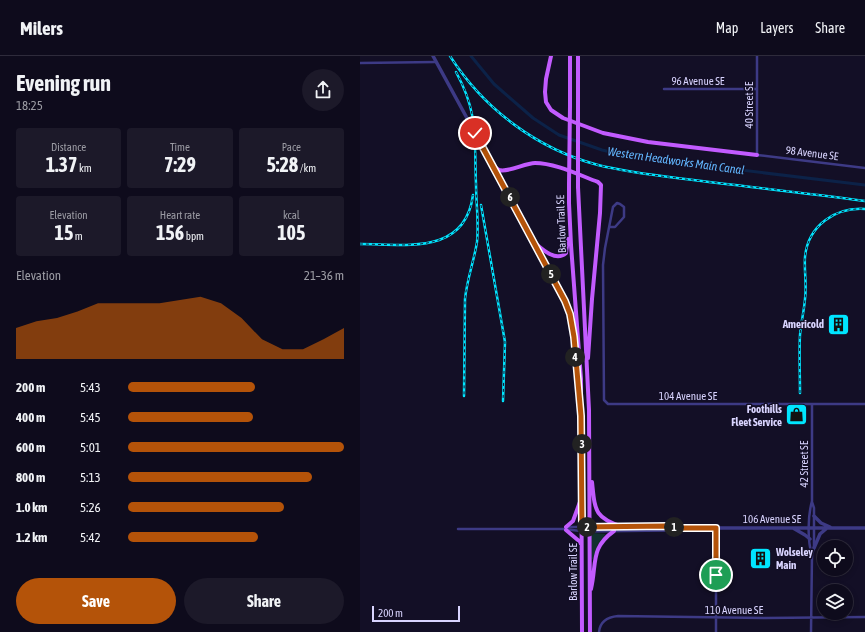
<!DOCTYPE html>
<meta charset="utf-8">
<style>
body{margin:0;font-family:"Asap Condensed",sans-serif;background:#1c1929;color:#f1f3f6;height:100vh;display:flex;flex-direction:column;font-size:15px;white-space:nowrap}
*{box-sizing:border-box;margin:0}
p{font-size:13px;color:#9b9ba3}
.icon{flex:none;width:22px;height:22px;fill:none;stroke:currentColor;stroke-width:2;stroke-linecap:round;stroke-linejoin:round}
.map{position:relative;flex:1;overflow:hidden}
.side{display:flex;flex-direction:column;background:#0e0b1c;width:360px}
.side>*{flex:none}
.controls{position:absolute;left:457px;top:484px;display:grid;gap:8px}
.controls a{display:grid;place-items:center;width:36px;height:36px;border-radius:50%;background:#0e0b1c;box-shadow:0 2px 6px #0003,0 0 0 1px #2e2b3b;font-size:20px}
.scale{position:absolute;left:12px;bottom:10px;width:88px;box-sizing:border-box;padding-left:4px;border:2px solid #d9d4ff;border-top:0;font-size:11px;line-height:14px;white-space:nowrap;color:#d9d4ff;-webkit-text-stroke:3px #130f26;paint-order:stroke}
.pin{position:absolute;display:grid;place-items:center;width:34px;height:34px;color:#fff;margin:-17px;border:2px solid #fff;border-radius:50%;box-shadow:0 1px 4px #0007}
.km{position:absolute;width:20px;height:20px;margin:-10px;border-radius:50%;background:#222;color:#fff;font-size:11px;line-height:20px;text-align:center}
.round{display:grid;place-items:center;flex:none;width:42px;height:42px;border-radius:21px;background:#1c1929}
.overview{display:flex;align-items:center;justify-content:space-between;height:68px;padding:0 16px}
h1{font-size:22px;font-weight:700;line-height:30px}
.figures{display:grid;grid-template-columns:repeat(3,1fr);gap:6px;height:68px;padding:4px 16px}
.figures div{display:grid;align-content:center;border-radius:4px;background:#1c1929;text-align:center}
.figures b{font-size:20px;font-weight:700}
.figures small{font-size:11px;font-weight:400}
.figures p{font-size:11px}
.chart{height:112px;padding:8px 16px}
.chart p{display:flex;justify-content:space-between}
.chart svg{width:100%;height:72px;margin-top:4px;fill:#b45309;opacity:.7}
.button{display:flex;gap:8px;margin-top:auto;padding:8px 16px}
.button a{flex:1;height:46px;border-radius:24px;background:#b45309;color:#fff;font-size:16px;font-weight:700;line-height:46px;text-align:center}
.button a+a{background:#1c1929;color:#f1f3f6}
ul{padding:0 16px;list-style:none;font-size:13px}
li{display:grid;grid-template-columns:64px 48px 1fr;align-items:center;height:30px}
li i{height:10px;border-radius:5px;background:#b45309}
header{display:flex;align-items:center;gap:24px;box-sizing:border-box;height:56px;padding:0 20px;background:#0e0b1c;border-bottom:1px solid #2e2b3b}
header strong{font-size:19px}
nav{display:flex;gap:22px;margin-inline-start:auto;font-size:14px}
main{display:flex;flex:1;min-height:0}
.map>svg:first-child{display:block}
.green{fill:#12302f}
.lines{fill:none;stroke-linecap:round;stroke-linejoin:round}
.canal{stroke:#0c2248;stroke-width:3}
.minor{stroke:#3d3a85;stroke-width:2.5}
.tertiary{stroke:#3d3a85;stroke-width:3.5}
.primary{stroke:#c25bff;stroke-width:4}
.rail-casing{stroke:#00e5ff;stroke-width:2.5}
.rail{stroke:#130f26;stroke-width:1;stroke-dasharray:3;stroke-linecap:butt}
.primary-bridge{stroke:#c25bff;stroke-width:4}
.route-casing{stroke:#fff;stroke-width:8}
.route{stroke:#b45309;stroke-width:5}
.labels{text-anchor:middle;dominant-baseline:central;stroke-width:3;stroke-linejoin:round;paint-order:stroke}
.street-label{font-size:11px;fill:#d9d4ff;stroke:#130f26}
.poi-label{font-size:11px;font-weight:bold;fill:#d9d4ff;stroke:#130f26;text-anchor:end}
.water-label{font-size:12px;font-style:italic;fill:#62b6ff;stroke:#130f26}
</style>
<header>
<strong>Milers</strong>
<nav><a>Map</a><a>Layers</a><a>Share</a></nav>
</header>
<main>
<section class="side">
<div class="overview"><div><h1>Evening run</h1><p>18:25</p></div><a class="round"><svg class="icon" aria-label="share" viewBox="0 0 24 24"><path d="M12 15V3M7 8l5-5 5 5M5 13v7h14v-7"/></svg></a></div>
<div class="figures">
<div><p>Distance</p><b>1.37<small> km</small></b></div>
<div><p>Time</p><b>7:29</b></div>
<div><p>Pace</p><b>5:28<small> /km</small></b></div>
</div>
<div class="figures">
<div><p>Elevation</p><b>15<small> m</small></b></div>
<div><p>Heart rate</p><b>156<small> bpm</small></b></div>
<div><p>kcal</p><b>105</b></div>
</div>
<div class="chart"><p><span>Elevation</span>21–36 m</p>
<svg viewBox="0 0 160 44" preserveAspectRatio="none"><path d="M0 44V25L10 21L20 19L30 15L40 10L50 10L60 10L70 10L80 8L90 6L100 10L110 19L120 32L130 38L140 38L150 32L160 25V44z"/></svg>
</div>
<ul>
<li><b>200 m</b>5:43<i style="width:59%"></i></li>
<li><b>400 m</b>5:45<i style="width:58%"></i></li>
<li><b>600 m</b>5:01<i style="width:100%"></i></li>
<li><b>800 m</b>5:13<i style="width:85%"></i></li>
<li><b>1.0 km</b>5:26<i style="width:72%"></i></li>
<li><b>1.2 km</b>5:42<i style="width:60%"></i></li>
</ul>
<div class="button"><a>Save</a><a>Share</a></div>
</section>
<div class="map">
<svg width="505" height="576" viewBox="0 0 505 576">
<rect width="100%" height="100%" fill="#130f26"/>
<!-- green -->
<path class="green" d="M233 477 246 478 238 488 233 503H232L231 479Z"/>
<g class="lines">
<!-- canal -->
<path class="canal" d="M111 0 134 28 173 62 199 79 242 94 272 101 505 129"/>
<!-- minor -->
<path class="minor" d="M397 0V99L505 112
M0 7 76 6
M304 33H397
M250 171H255L264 161V151L260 148 257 147 253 151 245 192 243 209 244 344 248 348H505
M206 471H221
M356 472V576
M98 473H203L221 475
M452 498 454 492V452L452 446
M239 576C240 565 248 561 258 560L405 562 505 561
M451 576 452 499C447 484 448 459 452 445V348"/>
<!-- tertiary -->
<path class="tertiary" d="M73 0 155 150 172 184
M454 460 461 467 470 471
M222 471H308L319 472H505
M433 472 445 479 450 483
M222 475 308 474 316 473
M454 492 460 478 467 472"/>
<!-- primary -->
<path class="primary" d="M191 0 186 23 185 36 186 46 191 54 203 62 243 77 288 86 397 99
M210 0V50
M218 0V56
M131 108C134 110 136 112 139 114 148 117 165 107 175 107 195 107 219 119 238 126L241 129 240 157 232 243 228 302
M209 128V147L211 189 221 323 222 576
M218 131 229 354 230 576
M172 184C184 205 204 236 210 258 216 283 216 310 218 336
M175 187C183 194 196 206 206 197L208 183
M232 426C235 454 234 462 263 471
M206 471 213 465 221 443
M206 474 219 485 221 488
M231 533C237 507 230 492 254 475"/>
<defs>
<path id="rail" d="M90 0C124 53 177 93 238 109 274 118 312 121 349 126 401 132 453 138 505 145
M96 16C119 58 114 82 116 128 116 147 119 167 117 186 114 205 107 223 105 243L104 340
M121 149 145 286 143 345
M0 188C45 188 105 200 113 139
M440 337C440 318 439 298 440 279 441 267 444 255 445 243 447 229 444 215 445 201 448 169 476 151 505 153"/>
</defs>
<!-- rail casing -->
<use href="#rail" class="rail-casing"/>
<!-- rail -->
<use href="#rail" class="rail"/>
<!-- primary-bridge -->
<path class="primary-bridge" d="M218 56V131
M209 128 210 50"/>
</g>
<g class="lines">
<defs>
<path id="route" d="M115 77 205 245 210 258 214 281 221 360 222 471 308 470 319 472H356V519"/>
</defs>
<!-- route casing -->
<use href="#route" class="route-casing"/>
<!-- route -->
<use href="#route" class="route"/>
</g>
<!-- icons -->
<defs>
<symbol id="building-square" viewBox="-11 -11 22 22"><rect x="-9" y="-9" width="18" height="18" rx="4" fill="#00e5ff" stroke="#130f26"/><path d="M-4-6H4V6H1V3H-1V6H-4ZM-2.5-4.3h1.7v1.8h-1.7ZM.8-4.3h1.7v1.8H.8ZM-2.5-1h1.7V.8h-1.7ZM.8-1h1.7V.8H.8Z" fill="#111"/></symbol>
<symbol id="shop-square" viewBox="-11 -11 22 22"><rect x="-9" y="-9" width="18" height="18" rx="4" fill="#00e5ff" stroke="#130f26"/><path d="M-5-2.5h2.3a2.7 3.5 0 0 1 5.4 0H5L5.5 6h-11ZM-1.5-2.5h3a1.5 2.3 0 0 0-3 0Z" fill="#111"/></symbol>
</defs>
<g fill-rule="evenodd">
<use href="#building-square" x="466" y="256" width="25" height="25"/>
<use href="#shop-square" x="424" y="346" width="25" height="25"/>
<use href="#building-square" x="388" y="490" width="25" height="25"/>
</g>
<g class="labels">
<!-- street labels -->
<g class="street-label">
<text x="338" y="25">96 Avenue SE</text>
<text transform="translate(389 49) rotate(-90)">40 Street SE</text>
<text transform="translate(452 97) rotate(7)">98 Avenue SE</text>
<text transform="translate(201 168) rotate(-92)">Barlow Trail SE</text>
<text x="328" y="340">104 Avenue SE</text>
<text transform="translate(444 408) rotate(-90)">42 Street SE</text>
<text x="412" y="463">106 Avenue SE</text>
<text transform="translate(213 516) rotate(-90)">Barlow Trail SE</text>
<text x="374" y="554">110 Avenue SE</text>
</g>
<!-- poi labels -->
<g class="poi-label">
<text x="464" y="268">Americold</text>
<text x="422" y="353">Foothills<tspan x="422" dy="13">Fleet Service</tspan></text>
<text x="416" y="496" text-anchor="start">Wolseley<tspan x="416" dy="13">Main</tspan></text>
</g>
<!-- water labels -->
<g class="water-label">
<text transform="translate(316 105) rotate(8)">Western Headworks Main Canal</text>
</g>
</g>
</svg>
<div class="controls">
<a><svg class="icon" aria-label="locate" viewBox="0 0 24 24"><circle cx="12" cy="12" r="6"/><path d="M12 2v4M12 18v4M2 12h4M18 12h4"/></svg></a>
<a><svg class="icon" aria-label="layers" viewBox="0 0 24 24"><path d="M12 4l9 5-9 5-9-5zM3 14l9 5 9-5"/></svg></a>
</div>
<div class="scale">200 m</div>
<div class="pin" style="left:356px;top:519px;background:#1e9e55"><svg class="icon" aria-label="arrive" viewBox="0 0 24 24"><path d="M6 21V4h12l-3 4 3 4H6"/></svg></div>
<div class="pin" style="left:115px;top:77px;background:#d93025"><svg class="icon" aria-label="check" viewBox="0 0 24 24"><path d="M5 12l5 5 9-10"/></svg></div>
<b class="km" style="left:314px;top:471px">1</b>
<b class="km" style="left:227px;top:471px">2</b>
<b class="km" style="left:222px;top:388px">3</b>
<b class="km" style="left:215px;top:301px">4</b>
<b class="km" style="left:191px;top:218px">5</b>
<b class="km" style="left:150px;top:141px">6</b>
</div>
</main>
